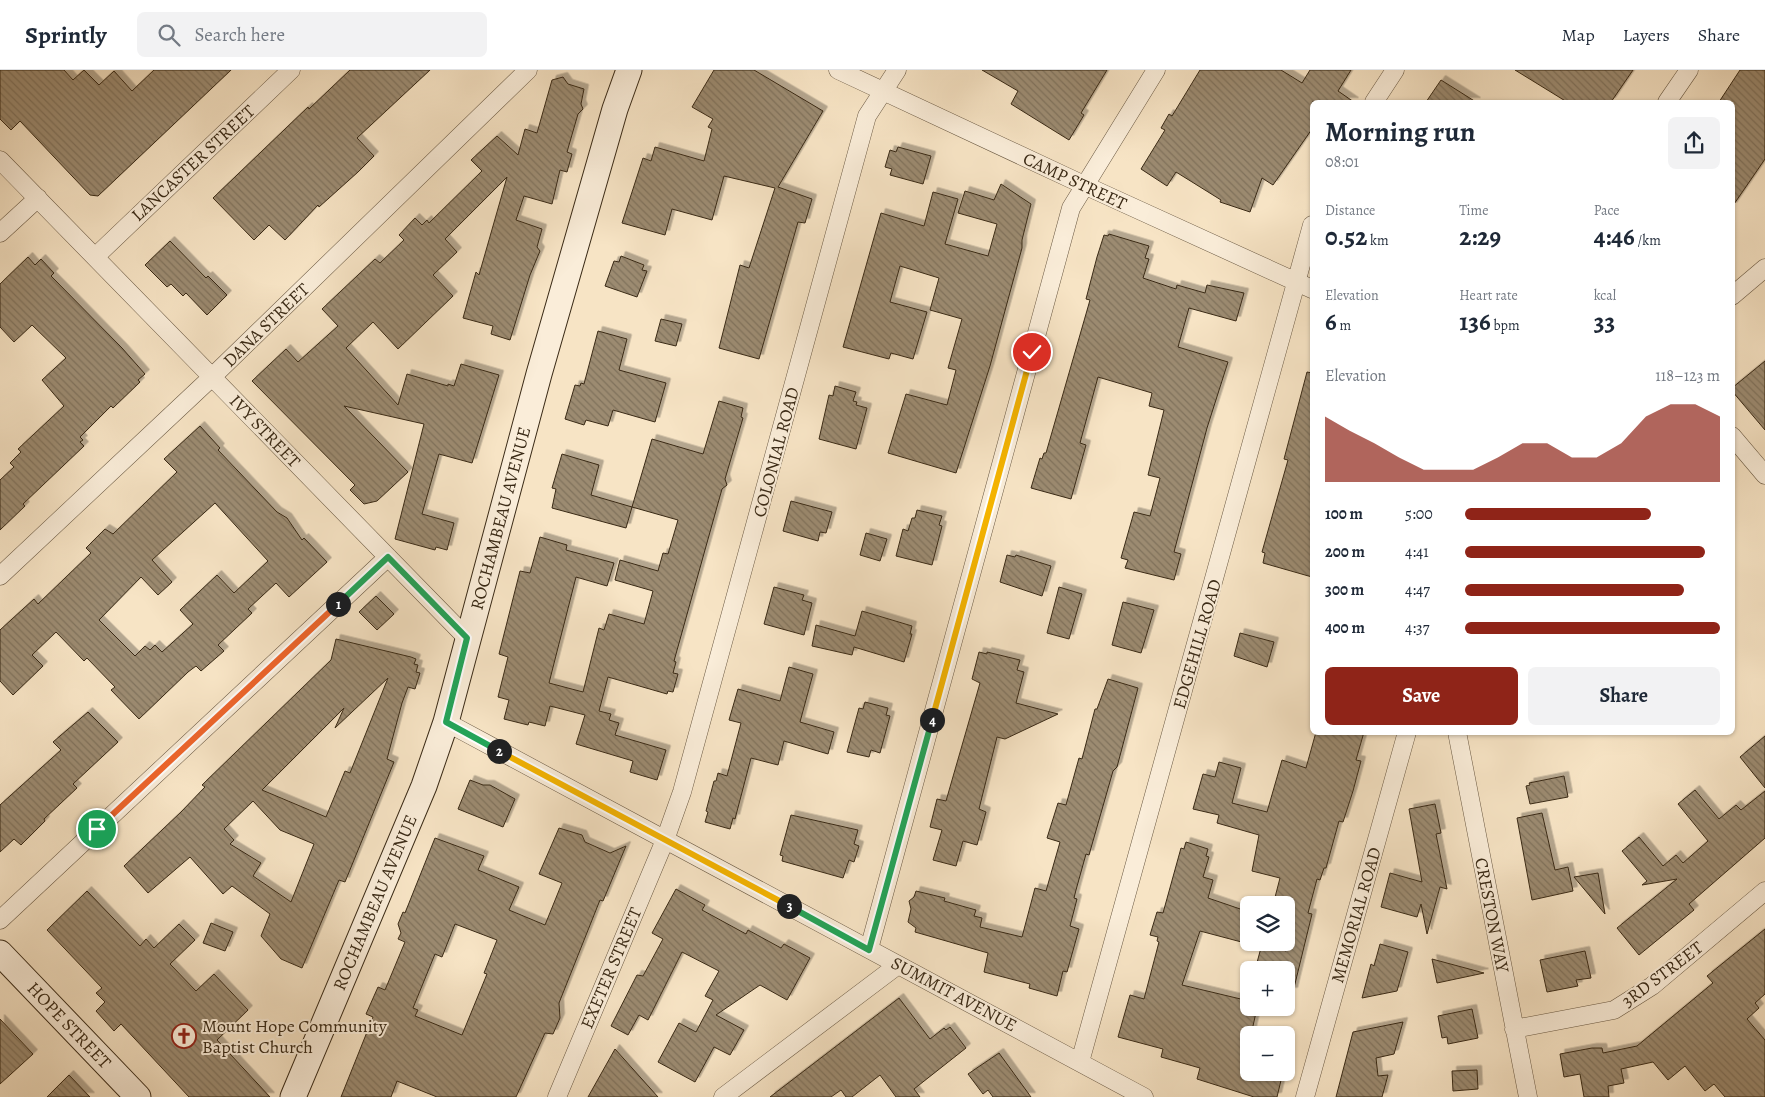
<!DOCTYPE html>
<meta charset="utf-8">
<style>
body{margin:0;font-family:Alegreya,serif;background:#f2f2f3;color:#1f2937;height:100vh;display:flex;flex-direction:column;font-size:19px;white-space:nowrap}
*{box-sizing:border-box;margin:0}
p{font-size:16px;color:#747a83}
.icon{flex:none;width:28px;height:28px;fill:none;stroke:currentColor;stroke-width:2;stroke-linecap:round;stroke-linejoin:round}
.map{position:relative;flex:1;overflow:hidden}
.details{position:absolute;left:1310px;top:30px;width:425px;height:635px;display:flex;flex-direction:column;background:#fff;border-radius:8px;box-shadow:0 1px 4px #0004}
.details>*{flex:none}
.tools{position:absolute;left:1240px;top:826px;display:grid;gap:10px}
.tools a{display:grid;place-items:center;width:55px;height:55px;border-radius:8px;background:#fff;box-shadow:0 1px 4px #0004;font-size:25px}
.pin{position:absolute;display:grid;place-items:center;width:42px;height:42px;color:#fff;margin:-21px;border:2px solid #fff;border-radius:50%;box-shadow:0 1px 5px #0007}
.km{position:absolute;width:25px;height:25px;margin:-12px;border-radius:50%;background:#222;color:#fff;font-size:14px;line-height:25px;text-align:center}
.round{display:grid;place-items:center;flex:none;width:52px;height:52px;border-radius:8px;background:#f2f2f3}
.headline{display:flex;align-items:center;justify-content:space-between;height:85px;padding:0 15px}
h1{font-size:28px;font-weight:600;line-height:38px}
.stats{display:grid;grid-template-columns:repeat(3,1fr);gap:8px;height:85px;padding:5px 15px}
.stats div{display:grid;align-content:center}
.stats b{font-size:25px;font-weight:600}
.stats small{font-size:14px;font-weight:400}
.stats p{font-size:14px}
.chart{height:140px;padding:10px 15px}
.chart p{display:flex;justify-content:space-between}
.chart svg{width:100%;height:90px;margin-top:5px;fill:#8f2418;opacity:.7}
.action{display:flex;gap:10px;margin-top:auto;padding:10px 15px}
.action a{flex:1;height:58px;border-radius:8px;background:#8f2418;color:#fff;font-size:20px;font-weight:600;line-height:58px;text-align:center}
.action a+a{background:#f2f2f3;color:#1f2937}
ul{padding:0 15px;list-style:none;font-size:16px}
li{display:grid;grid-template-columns:80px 60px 1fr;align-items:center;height:38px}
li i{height:12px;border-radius:6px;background:#8f2418}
header{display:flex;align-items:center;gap:30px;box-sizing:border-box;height:70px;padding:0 25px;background:#fff;border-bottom:1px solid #e0e1e3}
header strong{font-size:24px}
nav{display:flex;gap:28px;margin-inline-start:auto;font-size:18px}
.search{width:350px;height:45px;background:#f2f2f3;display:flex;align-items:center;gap:12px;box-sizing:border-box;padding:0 18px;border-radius:8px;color:#747a83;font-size:19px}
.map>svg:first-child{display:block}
.building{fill:url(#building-back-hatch);stroke:#3a2a16;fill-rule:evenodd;filter:url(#shadow)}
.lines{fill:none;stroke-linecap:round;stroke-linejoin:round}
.street-casing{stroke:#695842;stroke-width:19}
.secondary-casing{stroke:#3a2a16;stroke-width:27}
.street{stroke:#faedd9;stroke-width:18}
.secondary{stroke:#faedd9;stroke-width:25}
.split-1-casing{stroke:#fff;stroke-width:10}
.split-2-casing{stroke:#fff;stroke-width:10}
.split-3-casing{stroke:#fff;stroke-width:10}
.split-4-casing{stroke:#fff;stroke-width:10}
.split-5-casing{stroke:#fff;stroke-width:10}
.split-1{stroke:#f0652b;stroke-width:6}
.split-2{stroke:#22a559;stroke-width:6}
.split-3{stroke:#f5b400;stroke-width:6}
.split-4{stroke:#22a559;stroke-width:6}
.split-5{stroke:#f5b400;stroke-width:6}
.labels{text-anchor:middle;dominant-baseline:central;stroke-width:4;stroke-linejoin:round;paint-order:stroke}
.street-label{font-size:18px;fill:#3a2a16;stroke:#faedd9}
.poi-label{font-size:18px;fill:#3a2a16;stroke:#faedd9;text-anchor:start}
</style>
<header>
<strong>Sprintly</strong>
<div class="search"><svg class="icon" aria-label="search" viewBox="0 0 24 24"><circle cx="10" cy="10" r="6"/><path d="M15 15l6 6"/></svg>Search here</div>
<nav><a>Map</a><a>Layers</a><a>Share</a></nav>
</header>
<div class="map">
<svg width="1765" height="1027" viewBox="0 0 1765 1027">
<defs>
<pattern id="building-back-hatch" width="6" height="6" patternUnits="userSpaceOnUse" patternTransform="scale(1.25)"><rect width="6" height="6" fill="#9c8b71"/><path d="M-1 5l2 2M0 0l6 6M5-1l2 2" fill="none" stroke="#80725c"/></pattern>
<filter id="shadow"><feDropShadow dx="4.5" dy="-4.5" stdDeviation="0" flood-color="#0004"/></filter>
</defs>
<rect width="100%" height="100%" fill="#f7e4c5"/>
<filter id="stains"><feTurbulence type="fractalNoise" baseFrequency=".004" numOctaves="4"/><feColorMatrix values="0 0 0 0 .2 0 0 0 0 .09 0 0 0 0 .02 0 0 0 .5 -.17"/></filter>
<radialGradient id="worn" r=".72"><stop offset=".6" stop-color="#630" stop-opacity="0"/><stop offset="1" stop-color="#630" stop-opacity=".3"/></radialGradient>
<!-- building -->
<path class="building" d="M0 0H64L73 10 84 0 99 15 114 1 132 21 154 0H231L98 126 90 125 20 51 11 60 0 49Z
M350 0H430L357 68 374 86 358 102 319 137 318 135 285 170 269 155 254 170 213 128 308 37 309 39Z
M714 0H754L823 41 778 117 812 129 805 153 798 152 759 289 719 278 740 195 749 198 775 118 724 106 712 150 672 139 665 165 622 153 643 88 651 91 655 77 704 91 712 59 708 57 713 49 692 37Z
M982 0H1107L1081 43 1084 45 1069 70 1011 34 1018 21Z
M1200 0H1281L1302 13 1310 0H1351L1338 21 1354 32H1312V59L1273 115 1262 108 1250 142 1220 132 1221 130 1176 102 1167 116 1141 99 1165 60 1161 58 1169 44 1172 46Z
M1515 0H1633L1611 32H1567Z
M1740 0H1765V89L1732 137V32H1719Z
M563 7 568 14 584 19 581 34 583 39 578 44 567 82 572 84 567 102 560 100 552 134 524 126 516 150 542 159 537 177 540 181 530 205 510 270 491 264 493 256 463 248 476 202 479 205 507 107 445 169 457 182 433 205 453 226 398 279 373 252 346 278 398 335 407 304 448 316V314L454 316 461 294 499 305 472 393 439 384 422 444 454 453 447 480 436 477 435 480 395 469 424 354 344 336 408 402 377 431 364 434 350 420 355 415 252 311 286 279 298 292 338 256 322 239 375 189 380 193 404 170 399 165 415 148 422 155 427 150 429 153 482 101 471 90 497 66 518 85 525 59 537 63 552 10Z
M1441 10 1476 32H1426Z
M898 77 931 86 923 114 890 105 892 99 885 97 890 80 896 82Z
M1001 114 1031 134 1022 170V178L990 296 956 403 888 383 906 324 947 335 956 300 948 298 962 249 930 240 939 208 900 196 890 232 927 242 913 289 891 283 889 289 843 277 881 143 924 156 933 122 958 129 945 174 988 186 997 154 958 143 965 121 994 130Z
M1109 164 1149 176 1145 188 1149 189 1143 208 1176 219 1177 215 1205 223 1207 215 1244 223 1236 251 1189 238 1178 277 1228 292 1207 358 1174 482 1181 484 1174 510 1125 498 1128 490 1121 488 1134 442 1150 446 1160 408 1148 405 1164 340 1149 336 1152 323 1098 307 1080 373 1086 375 1071 429 1031 418 1040 388 1042 389 1044 383H1046L1090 230 1086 229 1097 187 1104 165 1108 166Z
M170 171 206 208 208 206 227 225 207 245 186 223 183 226 171 214 167 217 145 195Z
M621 186 644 195 642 200 647 201 637 227 605 216 614 191 619 192Z
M28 187 35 195 41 189 54 203 51 206 122 278 145 304 138 310 140 312 113 338 111 336 80 367 83 370 80 372 84 376 23 434 25 436 0 460V410L14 397 10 393 21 382 18 379 64 336 42 310 66 288 32 255 14 272 0 257V214Z
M661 249 682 254 676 276 655 271Z
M598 261 627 269 619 300 666 313 655 352 613 340 608 356 586 350 584 355 565 349 575 315 580 316 581 313 584 314Z
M1765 291V360L1732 321V318Z
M1307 302 1312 303V507L1263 493 1265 483 1262 482 1288 390 1284 389Z
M835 316 856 322 853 331 857 332 856 335 867 338 856 379 819 369 829 325 833 326Z
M719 331 743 338 741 347 743 348 725 409 727 415 722 419 674 591 676 592 673 603 678 604 673 622 668 621 667 624 608 607 599 641 611 644 609 650 619 653 615 665 666 680 657 710 630 702 633 691 576 674 585 645 550 636 545 656 529 652 528 655 504 649 509 630 498 627 508 587 499 584 520 501 530 503 540 467 567 475 566 480 614 493 607 516 576 507 549 613 583 622 599 558 604 560 609 544 644 554 653 521 615 510 620 490 658 501 663 483 668 484 678 450 632 437 652 369 703 384Z
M200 356 220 378 218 380 277 442 287 448 302 470 304 468 327 492 289 527 276 513 248 539 252 543 218 575 224 581 201 601 196 596 188 602 139 649 111 620 115 617 87 588 84 591 56 562 32 585 43 596 13 625 0 611V560L34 529 38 534 91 483 86 478 105 459 113 464 177 402 164 389ZM215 433 268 491 234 523 217 505 180 540 193 554 162 582 155 575 150 580 145 576 135 586 99 550 141 507 158 525 172 512 152 490Z
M562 384 599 395 591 425 632 437 626 458 552 438 556 419 552 418Z
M791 431 832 442 826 463 820 462 818 471 783 461Z
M917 440 942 446 939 455 942 456 932 495 896 486 903 459 908 461 912 448H915Z
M866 463 887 469 880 491 860 485Z
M1007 485 1015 487 1016 485 1051 496 1042 526 1000 512Z
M774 517 804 525 802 530 812 533 804 565 764 554Z
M1059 517 1082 524 1069 569 1047 563Z
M376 526 394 544 377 560 359 542Z
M1123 532 1154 540 1141 583 1112 575Z
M862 541 912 556 910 564H912L904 592 854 577 852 585 812 576 816 555 855 566Z
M1240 563 1274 572 1267 597 1234 586Z
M336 569 411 587 416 589 414 594 418 595 416 602 420 603 415 619 408 617 402 633 387 689 394 692 345 812 339 810 302 898 281 889 261 866 270 844 232 816 223 824 190 787 148 823 124 796 181 742 205 717 202 715 331 590ZM388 608 350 703 345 701 326 747 262 720 344 638 335 658ZM253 731 280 760 314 774 291 832 253 806 261 793 230 774 234 770 224 759Z
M979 582 987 584V582L1020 590 1017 600 1024 602 1016 633 1058 644 1005 669 997 667 979 739 986 742 977 775 963 771 956 796 933 790 942 760 930 757 937 729 946 731 980 613 972 609Z
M789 597 813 604 800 652 834 662 828 684 784 671 778 695 751 688 735 749 733 748 730 759 705 752 708 742 706 741 714 711H716L718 703 727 706 741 653 729 650 738 619 780 631Z
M1108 609 1138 618 1117 697 1113 701 1089 785 1086 784 1076 820 1074 828 1077 829 1070 856 1079 859 1067 902 1063 901 1057 926 1029 918 1030 914 984 902 988 883 915 862 916 858 908 852 911 839 909 831 914 827 916 821 945 828 944 831 976 840 974 846 982 848 980 857 1022 867 1035 818 1046 821 1060 772 1047 768 1058 733 1066 735 1079 688 1082 689 1095 639H1097Z
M865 632 888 638 886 645 890 646 880 683 871 680 869 687 847 682 859 638 863 639Z
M88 642 118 672 73 714 77 718 44 749 45 751 21 775 14 769 0 782V735L61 680 53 672Z
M1316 662H1364L1356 690 1361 691 1353 721 1343 752 1339 751 1326 798H1324L1320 810 1317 809 1308 843 1312 844 1293 922 1286 921V900H1255L1262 874 1286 881V835H1273L1280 808 1252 801 1259 765 1217 753 1219 745 1193 739 1203 704 1215 707 1219 692 1241 698 1232 733 1267 742 1282 690 1306 698Z
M1765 666V718L1740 687Z
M1564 706 1568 727 1530 734 1526 716 1530 715 1529 713Z
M470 710 483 715H490L515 729 503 757 458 739Z
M1695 720 1719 749 1736 735 1741 740 1765 721V768L1689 834 1694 840 1639 885 1617 858 1677 809 1642 815 1647 811 1622 781 1639 767 1663 796 1676 785 1683 793 1708 771 1678 734Z
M1435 734 1441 763 1436 764 1447 819 1440 817 1427 864 1421 834 1417 847 1381 837 1390 803 1422 812 1409 739Z
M1542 743 1555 800 1568 797 1573 821 1532 830 1517 748Z
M791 745 858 760 854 774 859 776 854 792 849 790 843 808 782 791 783 786 780 785Z
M559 758 582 765 585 772 610 783 626 776 603 831 600 830 559 933 560 948 553 964 545 963 516 1027H437L397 1011 391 1027H341L373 947 366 944 378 917 385 920 405 872 398 869 401 863 398 854 403 842 405 843 435 768 484 786 478 800 519 817 509 840 545 855 562 813 539 804ZM455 854 497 870 484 903 487 904 462 965 415 946 418 940 413 938 435 884 442 887Z
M1186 772 1208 779 1206 786 1209 787 1203 807 1213 810 1208 828 1249 842V874L1200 861 1182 915 1249 931V938H1257L1251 965H1249V1002H1283L1277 1027H1254L1197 1009 1200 998 1161 987 1163 979 1118 967 1130 925 1144 929 1159 872 1157 871 1158 867 1150 865 1157 842 1163 843 1181 778 1184 779Z
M1598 803 1605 844 1574 807Z
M676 819 705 835 702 840 746 864 748 860 781 878 784 874 810 888 787 930 760 915 716 945 744 960 730 985 714 977 695 1012 658 992 679 953 696 962 713 930 705 926 719 901 682 882 648 950 639 945 628 965 611 956 637 905 643 906 663 869 652 863Z
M87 821 140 876 146 869 154 878 179 854 195 870 170 894 196 921 214 904 248 940 217 970 270 1027H189L121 954 114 961 96 941 105 932 96 923 102 918 47 860Z
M211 853 233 862 225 881 203 873Z
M1765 859V924L1755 933 1759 938 1747 949 1765 970V1027H1725L1714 1014 1705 1021 1685 996 1668 1010 1653 992 1621 999 1624 1013 1608 1016 1609 1027H1584L1580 1004 1564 1007 1560 984 1592 978H1602L1603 983 1637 976 1713 913 1707 906Z
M1380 874 1408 882 1397 921 1362 928 1371 894 1374 896Z
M1585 881 1591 908 1576 910 1578 916 1547 922 1540 890Z
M1432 889 1484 903 1437 913Z
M899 928 930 969 944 958 946 960 950 957 966 978 914 1019 920 1027H896L880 1005 852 1027H846L841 1020 831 1027H770Z
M1472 939 1478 968 1448 974 1447 967 1442 968 1438 946Z
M0 949 33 984 0 1014Z
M1403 952 1394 984 1376 988 1378 1006 1388 1005 1382 1027H1336L1353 962Z
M615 979 658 1027H588Z
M999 983 1031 1027H993L988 1020 983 1024 968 1004Z
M1477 1000 1478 1019 1453 1021 1452 1001Z
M69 1005 90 1027H47Z"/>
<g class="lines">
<defs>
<path id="street" d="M838 0 1084 115 1312 219
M1374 32 1395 0
M1667 32 1689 0
M0 90 467 568
M0 163 38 128
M95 187 291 0
M1732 226 1765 198
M1732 366 1765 405
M0 506 212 307 528 0
M446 652 1144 1027
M1457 662 1528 1027
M0 850 388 487
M869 879 1071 138 1156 0
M1514 959 1614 940 1652 916 1765 821
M1080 992 1312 155
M557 1027 665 770 682 722 867 46 897 0
M723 1027 898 895
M1305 1027 1407 662"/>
<g id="secondary">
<path id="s1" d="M0 883 138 1027"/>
<path id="s2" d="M293 1027 424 716 446 652 539 304 615 39 629 0"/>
</g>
</defs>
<!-- street casing -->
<use href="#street" class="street-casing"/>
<!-- secondary casing -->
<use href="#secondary" class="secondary-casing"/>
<!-- street -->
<use href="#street" class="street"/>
<!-- secondary -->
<use href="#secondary" class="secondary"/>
</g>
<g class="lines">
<defs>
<path id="split-1" d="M97 759 338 534"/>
<path id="split-2" d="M338 534 388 487 467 568 446 652 499 681"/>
<path id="split-3" d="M499 681 789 836"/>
<path id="split-4" d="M789 836 869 880 932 650"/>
<path id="split-5" d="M932 650 1032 282"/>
</defs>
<!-- split-1 casing -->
<use href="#split-1" class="split-1-casing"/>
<!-- split-2 casing -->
<use href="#split-2" class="split-2-casing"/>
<!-- split-3 casing -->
<use href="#split-3" class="split-3-casing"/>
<!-- split-4 casing -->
<use href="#split-4" class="split-4-casing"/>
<!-- split-5 casing -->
<use href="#split-5" class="split-5-casing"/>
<!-- split-1 -->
<use href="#split-1" class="split-1"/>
<!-- split-2 -->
<use href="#split-2" class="split-2"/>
<!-- split-3 -->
<use href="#split-3" class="split-3"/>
<!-- split-4 -->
<use href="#split-4" class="split-4"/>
<!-- split-5 -->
<use href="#split-5" class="split-5"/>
</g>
<!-- icons -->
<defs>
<symbol id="church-ring" viewBox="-11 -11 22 22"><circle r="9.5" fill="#faedd9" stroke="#8f2418" stroke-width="1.5"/><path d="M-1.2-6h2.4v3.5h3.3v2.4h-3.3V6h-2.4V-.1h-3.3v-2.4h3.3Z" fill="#8f2418"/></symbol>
</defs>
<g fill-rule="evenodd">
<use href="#church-ring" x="170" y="952" width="28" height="28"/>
</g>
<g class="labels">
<!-- street labels -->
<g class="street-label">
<text transform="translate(193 93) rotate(-43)">LANCASTER STREET</text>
<text transform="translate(1075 111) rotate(25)">CAMP STREET</text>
<text transform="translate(266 255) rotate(-44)">DANA STREET</text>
<text transform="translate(265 361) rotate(46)">IVY STREET</text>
<text transform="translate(776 382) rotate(-75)">COLONIAL ROAD</text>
<text stroke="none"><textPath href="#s2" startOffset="616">ROCHAMBEAU AVENUE</textPath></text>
<text transform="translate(1197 574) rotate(-74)">EDGEHILL ROAD</text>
<text stroke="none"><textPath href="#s2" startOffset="211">ROCHAMBEAU AVENUE</textPath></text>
<text transform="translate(1356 845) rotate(-74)">MEMORIAL ROAD</text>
<text transform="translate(1492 845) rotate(79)">CRESTON WAY</text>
<text transform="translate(611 898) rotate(-67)">EXETER STREET</text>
<text transform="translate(1662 904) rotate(-37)">3RD STREET</text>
<text transform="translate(954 924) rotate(28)">SUMMIT AVENUE</text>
<text stroke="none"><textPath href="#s1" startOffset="100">HOPE STREET</textPath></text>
</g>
<!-- poi labels -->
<g class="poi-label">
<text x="202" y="956">Mount Hope Community<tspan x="202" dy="21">Baptist Church</tspan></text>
</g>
</g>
<rect width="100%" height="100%" filter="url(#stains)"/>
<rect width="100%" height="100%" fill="url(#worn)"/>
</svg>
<div class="tools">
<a><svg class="icon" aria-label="layers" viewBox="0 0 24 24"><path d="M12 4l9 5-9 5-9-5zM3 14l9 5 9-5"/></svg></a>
<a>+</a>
<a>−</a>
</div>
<div class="pin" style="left:97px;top:759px;background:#1e9e55"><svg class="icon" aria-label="arrive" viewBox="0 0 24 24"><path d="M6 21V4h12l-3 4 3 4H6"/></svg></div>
<div class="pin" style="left:1032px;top:282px;background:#d93025"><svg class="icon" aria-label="check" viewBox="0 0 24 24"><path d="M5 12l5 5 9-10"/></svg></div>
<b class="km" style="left:338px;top:534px">1</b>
<b class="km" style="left:499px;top:681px">2</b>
<b class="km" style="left:789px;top:836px">3</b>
<b class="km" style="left:932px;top:650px">4</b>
<section class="details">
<div class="headline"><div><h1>Morning run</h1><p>08:01</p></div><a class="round"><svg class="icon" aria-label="share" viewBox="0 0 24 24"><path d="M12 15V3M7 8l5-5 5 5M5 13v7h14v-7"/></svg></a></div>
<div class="stats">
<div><p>Distance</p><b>0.52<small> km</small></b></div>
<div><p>Time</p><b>2:29</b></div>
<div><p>Pace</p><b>4:46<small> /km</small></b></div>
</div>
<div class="stats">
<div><p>Elevation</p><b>6<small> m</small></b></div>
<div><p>Heart rate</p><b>136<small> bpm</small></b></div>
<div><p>kcal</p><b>33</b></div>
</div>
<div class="chart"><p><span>Elevation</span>118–123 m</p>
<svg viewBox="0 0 160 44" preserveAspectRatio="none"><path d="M0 44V12L10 19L20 25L30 32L40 38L50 38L60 38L70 32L80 25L90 25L100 32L110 32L120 25L130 12L140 6L150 6L160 12V44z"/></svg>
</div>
<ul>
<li><b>100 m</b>5:00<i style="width:73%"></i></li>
<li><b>200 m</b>4:41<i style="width:94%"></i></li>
<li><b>300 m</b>4:47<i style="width:86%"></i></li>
<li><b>400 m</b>4:37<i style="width:100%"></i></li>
</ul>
<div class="action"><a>Save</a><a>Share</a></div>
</section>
</div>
